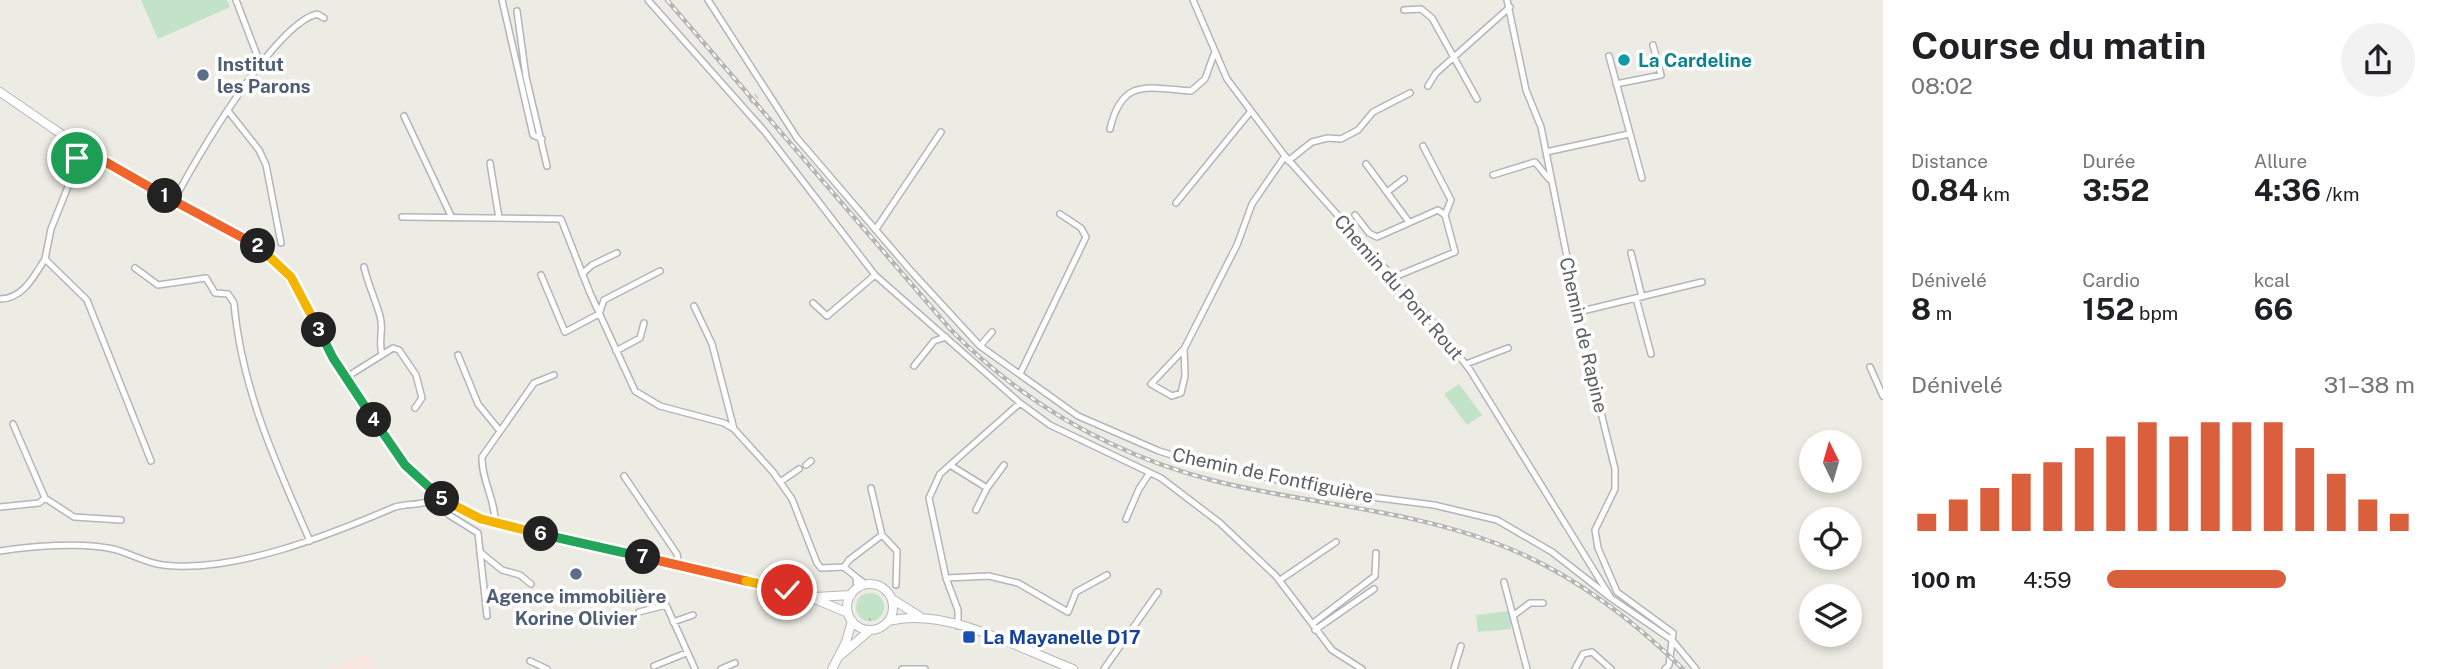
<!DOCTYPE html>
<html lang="fr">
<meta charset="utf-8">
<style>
body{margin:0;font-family:"Public Sans",sans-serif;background:#f2f2f2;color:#202124;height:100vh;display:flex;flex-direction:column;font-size:26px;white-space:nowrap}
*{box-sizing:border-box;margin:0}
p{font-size:23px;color:#757577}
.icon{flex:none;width:38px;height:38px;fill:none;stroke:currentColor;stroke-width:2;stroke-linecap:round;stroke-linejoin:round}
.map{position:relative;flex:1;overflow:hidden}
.sheet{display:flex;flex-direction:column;background:#fff;width:560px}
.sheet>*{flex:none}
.needle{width:46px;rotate:355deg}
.fabs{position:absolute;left:1799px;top:430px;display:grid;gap:14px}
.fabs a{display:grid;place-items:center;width:63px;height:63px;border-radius:50%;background:#fff;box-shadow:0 4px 10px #0003;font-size:35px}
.pin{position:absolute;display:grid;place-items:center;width:60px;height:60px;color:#fff;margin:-30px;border:4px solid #fff;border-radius:50%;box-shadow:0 2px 7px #0007}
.km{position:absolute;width:35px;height:35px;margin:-18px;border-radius:50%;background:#222;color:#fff;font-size:19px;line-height:35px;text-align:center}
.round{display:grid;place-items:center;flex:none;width:74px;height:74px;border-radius:37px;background:#f2f2f2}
.summary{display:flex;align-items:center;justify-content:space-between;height:119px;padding:0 28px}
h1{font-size:38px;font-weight:700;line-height:52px}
.figures{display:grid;grid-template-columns:repeat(3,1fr);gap:10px;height:119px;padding:7px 28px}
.figures div{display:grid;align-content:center}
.figures b{font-size:30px;font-weight:700}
.figures small{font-size:19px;font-weight:400}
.figures p{font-size:19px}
.chart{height:196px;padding:14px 28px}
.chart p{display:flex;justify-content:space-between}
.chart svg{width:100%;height:126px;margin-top:7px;stroke:#da5f3d;stroke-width:6}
ul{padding:0 28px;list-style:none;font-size:23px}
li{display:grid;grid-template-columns:112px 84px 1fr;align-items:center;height:52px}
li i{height:18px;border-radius:9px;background:#da5f3d}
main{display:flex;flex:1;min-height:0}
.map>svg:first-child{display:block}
.medical{fill:#f9e6e1}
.grass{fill:url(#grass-tufts)}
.garden{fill:#c2e3c7}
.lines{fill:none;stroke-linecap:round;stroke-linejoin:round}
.street-tunnel{stroke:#c9c8c4;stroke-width:5;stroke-dasharray:5 2.5;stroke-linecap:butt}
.street-casing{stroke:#b4b5ba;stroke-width:8}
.secondary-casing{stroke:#b5b7bd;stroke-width:10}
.street{stroke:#fff;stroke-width:5}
.secondary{stroke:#fff;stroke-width:8}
.rail-casing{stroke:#b4b5b5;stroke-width:4.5}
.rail{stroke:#fff;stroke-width:2;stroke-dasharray:5;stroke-linecap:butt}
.split-1-casing{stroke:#fff;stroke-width:14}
.split-2-casing{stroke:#fff;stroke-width:14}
.split-3-casing{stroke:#fff;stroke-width:14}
.split-4-casing{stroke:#fff;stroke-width:14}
.split-5-casing{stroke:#fff;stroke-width:14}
.split-6-casing{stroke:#fff;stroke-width:14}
.split-7-casing{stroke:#fff;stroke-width:14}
.split-8-casing{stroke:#fff;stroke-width:14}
.split-9-casing{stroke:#fff;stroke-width:14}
.split-1{stroke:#f0652b;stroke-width:9}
.split-2{stroke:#f0652b;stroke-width:9}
.split-3{stroke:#f5b400;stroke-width:9}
.split-4{stroke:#22a559;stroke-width:9}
.split-5{stroke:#22a559;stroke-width:9}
.split-6{stroke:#f5b400;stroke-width:9}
.split-7{stroke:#22a559;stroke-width:9}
.split-8{stroke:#f0652b;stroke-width:9}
.split-9{stroke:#f5b400;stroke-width:9}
.culture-dot{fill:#0f9aa8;stroke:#fff;stroke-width:2.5}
.service-dot{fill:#5c6f8a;stroke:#fff;stroke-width:2.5}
.transit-dot{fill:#1a4fb4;stroke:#fff;stroke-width:2.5}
.labels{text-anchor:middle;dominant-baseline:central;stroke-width:7;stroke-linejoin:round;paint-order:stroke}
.culture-label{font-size:19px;font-weight:bold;fill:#0d838f;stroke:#fff;text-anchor:start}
.service-label{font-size:19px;font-weight:bold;fill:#4e5e75;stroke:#fff;text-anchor:start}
.street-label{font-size:19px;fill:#5c5e63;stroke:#fff}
.transit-label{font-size:19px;font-weight:bold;fill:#164399;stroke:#fff;text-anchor:start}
</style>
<main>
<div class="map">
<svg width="1883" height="669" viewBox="0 0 1883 669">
<defs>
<pattern id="grass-tufts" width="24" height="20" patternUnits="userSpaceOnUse" patternTransform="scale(1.75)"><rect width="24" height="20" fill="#c2e3c7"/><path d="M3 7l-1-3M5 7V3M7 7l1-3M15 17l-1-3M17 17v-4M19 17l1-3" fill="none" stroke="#a1bba5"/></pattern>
</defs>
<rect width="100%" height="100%" fill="#edece4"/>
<!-- medical -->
<path class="medical" d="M370 654 378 669H329L352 659Z"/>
<!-- grass -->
<path class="grass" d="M856 607a14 14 0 1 1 28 0a14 14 0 1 1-28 0Z"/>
<!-- garden -->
<path class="garden" d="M141 0H227L230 7 158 39Z
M1459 384 1482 415 1467 425 1444 394Z
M1510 611 1511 629 1478 632 1476 615Z"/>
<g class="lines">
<!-- street-tunnel -->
<path class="street-tunnel" d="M750 102 757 96"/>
<defs>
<path id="street" d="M236 0 260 63
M502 0 533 135 542 139
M648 0 765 132 875 275 1020 403 1050 425 1161 478 1220 523 1276 576 1332 650 1362 669
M708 0 797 138 911 271 980 346 1078 416 1159 451 1197 463 1340 493 1434 505 1497 520 1552 552 1611 598
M1193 0 1227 79 1285 156 1431 320 1470 370 1611 598 1672 640 1696 669
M1507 0 1526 90 1541 127 1586 352 1615 469V489L1595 530 1598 548 1617 592 1673 633 1669 665 1665 669
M1404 10 1421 9 1432 18 1477 99
M517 11 526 77 547 166
M1609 56 1642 178
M1616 84 1661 75 1653 45
M1428 86 1436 73 1510 7
M229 112 259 150 266 165 281 243
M404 116 452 218
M1110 129C1122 77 1148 88 1191 91L1205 79 1214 54
M83 149 51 229 45 259 87 300 151 461
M1546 152 1629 134
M1288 161 1312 142 1328 138 1341 139 1358 130 1373 112 1410 93
M490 163 499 218
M1366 164 1409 222
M76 167 89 152
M1493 175 1535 162 1549 179
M1387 192 1404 179
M174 201C195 159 275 24 317 14L324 18
M1176 203 1251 111
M1355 215 1369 233 1377 237 1438 210 1445 215
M402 217 561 219 590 293 635 391 660 406 724 423 734 429 773 472 792 499 817 563 821 568 844 567 856 577
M876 229 941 132
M1631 253 1642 297
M364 267C368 284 375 299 380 316 384 330 378 341 382 355
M135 268 158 285 206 278 215 293 228 294 234 303C241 387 276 464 310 541
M582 274 592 265 617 253
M541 275 565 332 599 314 604 300 660 271
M1392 278 1455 252 1445 215 1451 200 1423 146
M1636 298 1651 354
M0 299C23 299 34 276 45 259
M813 303 827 316 875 275
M694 306 712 344 734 429
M1578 312 1702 282
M980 346 992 332
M1184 349 1151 384 1172 396 1181 393 1185 376 1184 349 1237 245 1252 204 1285 156
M616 351 640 338 644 323
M458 355 478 404 500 431
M1466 364 1508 348
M914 366 934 341 946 337
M1870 367 1883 396
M1020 374 1086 237 1081 228 1060 214
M345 378 393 348 399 350 416 375 422 398 415 408
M806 465 811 461
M950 465 987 488
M624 476 677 554 679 566
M780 482 799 469
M871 488 882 535 897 551 896 585
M45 498 74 517 121 520
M450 504 446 510 449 515 478 533 487 616
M0 507 39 503 45 498 13 424
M976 510 987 488 1004 465
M1126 519 1139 489 1149 474
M495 524C496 500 481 480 482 457L534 383 554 375
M0 551C30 546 83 542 113 549 130 553 145 563 163 565 233 574 332 534 395 507 409 503 428 506 437 496
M480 552 502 570 520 575 531 584
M844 567 849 560 882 535
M946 578 989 576 1018 583 1068 612 1076 592 1107 575
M1280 580 1336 542
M1504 582 1527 669
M857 589 856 577 867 585
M639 612 666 605 695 669
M1514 615 1530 603H1543
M673 622 693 615
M1312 624 1375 576 1376 553
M958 626V610L946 578 929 498 940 474 1020 403
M1315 630 1374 589
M530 661 547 669
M654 666 686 653
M721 669 735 663
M902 669H925
M1104 669 1158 592
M1454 669 1461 646
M1575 669 1583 654 1592 652 1611 669"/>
<path id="secondary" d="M0 92 83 149 257 245C295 275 310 313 331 355 343 377 358 397 373 418 409 470 433 503 495 524L803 594 848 613
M847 607a23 23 0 1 1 46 0a23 23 0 1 1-46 0Z
M815 597 851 595
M892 599 919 616
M889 621C946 606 1020 649 1073 669
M842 654 869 631
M832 669 846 642 852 621"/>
</defs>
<!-- street casing -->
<use href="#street" class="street-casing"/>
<!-- secondary casing -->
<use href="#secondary" class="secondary-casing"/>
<!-- street -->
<use href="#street" class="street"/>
<!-- secondary -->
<use href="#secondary" class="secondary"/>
<defs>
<path id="rail" d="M667 0 951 330C1025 405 1114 455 1215 481 1308 504 1405 509 1495 543 1566 569 1629 616 1683 669"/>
</defs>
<!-- rail casing -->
<use href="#rail" class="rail-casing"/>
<!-- rail -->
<use href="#rail" class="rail"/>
</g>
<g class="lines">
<defs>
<path id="split-1" d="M77 158 83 149 165 196"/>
<path id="split-2" d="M165 196 258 246"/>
<path id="split-3" d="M258 246 291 277 319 330"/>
<path id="split-4" d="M319 330 333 358 374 420"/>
<path id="split-5" d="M374 420 405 465 442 499"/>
<path id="split-6" d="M442 499 481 519 541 534"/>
<path id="split-7" d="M541 534 643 557"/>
<path id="split-8" d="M643 557 746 581"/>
<path id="split-9" d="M746 581 787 590"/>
</defs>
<!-- split-1 casing -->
<use href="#split-1" class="split-1-casing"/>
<!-- split-2 casing -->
<use href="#split-2" class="split-2-casing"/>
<!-- split-3 casing -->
<use href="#split-3" class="split-3-casing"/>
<!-- split-4 casing -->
<use href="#split-4" class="split-4-casing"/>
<!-- split-5 casing -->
<use href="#split-5" class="split-5-casing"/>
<!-- split-6 casing -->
<use href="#split-6" class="split-6-casing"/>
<!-- split-7 casing -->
<use href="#split-7" class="split-7-casing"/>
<!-- split-8 casing -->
<use href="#split-8" class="split-8-casing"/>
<!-- split-9 casing -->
<use href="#split-9" class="split-9-casing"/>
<!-- split-1 -->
<use href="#split-1" class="split-1"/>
<!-- split-2 -->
<use href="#split-2" class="split-2"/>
<!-- split-3 -->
<use href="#split-3" class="split-3"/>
<!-- split-4 -->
<use href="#split-4" class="split-4"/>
<!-- split-5 -->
<use href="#split-5" class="split-5"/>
<!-- split-6 -->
<use href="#split-6" class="split-6"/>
<!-- split-7 -->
<use href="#split-7" class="split-7"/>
<!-- split-8 -->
<use href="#split-8" class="split-8"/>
<!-- split-9 -->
<use href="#split-9" class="split-9"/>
</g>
<!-- markers -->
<circle class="culture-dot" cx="1624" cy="60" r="7"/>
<g class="service-dot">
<circle cx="203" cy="75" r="7"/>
<circle cx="576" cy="574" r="7"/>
</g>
<rect class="transit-dot" x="962" y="630" width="14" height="14" rx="3.5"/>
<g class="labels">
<!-- culture labels -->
<g class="culture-label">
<text x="1638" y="60">La Cardeline</text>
</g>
<!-- service labels -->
<g class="service-label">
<text x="217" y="64">Institut<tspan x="217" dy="22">les Parons</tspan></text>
<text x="576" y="596" text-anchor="middle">Agence immobilière<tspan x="576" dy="22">Korine Olivier</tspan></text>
</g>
<!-- street labels -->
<g class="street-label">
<text transform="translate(1399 287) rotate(49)">Chemin du Pont Rout</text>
<text transform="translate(1584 335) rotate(77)">Chemin de Rapine</text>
<text transform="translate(1273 475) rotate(12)">Chemin de Fontfiguière</text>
</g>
<!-- transit labels -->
<g class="transit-label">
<text x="983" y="637">La Mayanelle D17</text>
</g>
</g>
</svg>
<div class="fabs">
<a><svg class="needle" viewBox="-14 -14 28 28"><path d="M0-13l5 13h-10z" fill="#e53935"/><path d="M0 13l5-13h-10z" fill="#757577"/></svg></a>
<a><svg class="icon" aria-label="locate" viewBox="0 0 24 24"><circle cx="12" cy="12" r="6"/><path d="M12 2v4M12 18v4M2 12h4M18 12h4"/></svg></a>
<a><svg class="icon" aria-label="layers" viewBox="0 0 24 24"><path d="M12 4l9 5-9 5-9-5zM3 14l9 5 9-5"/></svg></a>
</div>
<div class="pin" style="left:77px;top:158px;background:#1e9e55"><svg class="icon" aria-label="arrive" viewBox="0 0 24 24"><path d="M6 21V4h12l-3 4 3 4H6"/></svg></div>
<div class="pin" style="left:787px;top:590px;background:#d93025"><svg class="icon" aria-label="check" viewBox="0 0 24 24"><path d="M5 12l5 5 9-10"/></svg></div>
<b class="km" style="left:165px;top:196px">1</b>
<b class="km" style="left:258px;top:246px">2</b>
<b class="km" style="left:319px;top:330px">3</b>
<b class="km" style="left:374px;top:420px">4</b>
<b class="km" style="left:442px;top:499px">5</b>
<b class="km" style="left:541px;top:534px">6</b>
<b class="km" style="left:643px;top:557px">7</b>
</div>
<section class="sheet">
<div class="summary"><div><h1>Course du matin</h1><p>08:02</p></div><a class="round"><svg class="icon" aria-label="share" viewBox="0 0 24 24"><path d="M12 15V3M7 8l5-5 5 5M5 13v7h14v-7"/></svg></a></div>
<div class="figures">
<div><p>Distance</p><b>0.84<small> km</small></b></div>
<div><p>Durée</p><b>3:52</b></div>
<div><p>Allure</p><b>4:36<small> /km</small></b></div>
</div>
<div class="figures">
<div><p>Dénivelé</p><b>8<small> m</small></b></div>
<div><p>Cardio</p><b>152<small> bpm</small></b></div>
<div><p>kcal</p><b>66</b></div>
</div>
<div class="chart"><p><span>Dénivelé</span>31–38 m</p>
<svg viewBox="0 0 160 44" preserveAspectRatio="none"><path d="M5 44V38M15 44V33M25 44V29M35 44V24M45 44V20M55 44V15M65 44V11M75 44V6M85 44V11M95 44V6M105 44V6M115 44V6M125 44V15M135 44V24M145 44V33M155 44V38"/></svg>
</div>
<ul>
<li><b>100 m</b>4:59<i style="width:58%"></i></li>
</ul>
</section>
</main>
